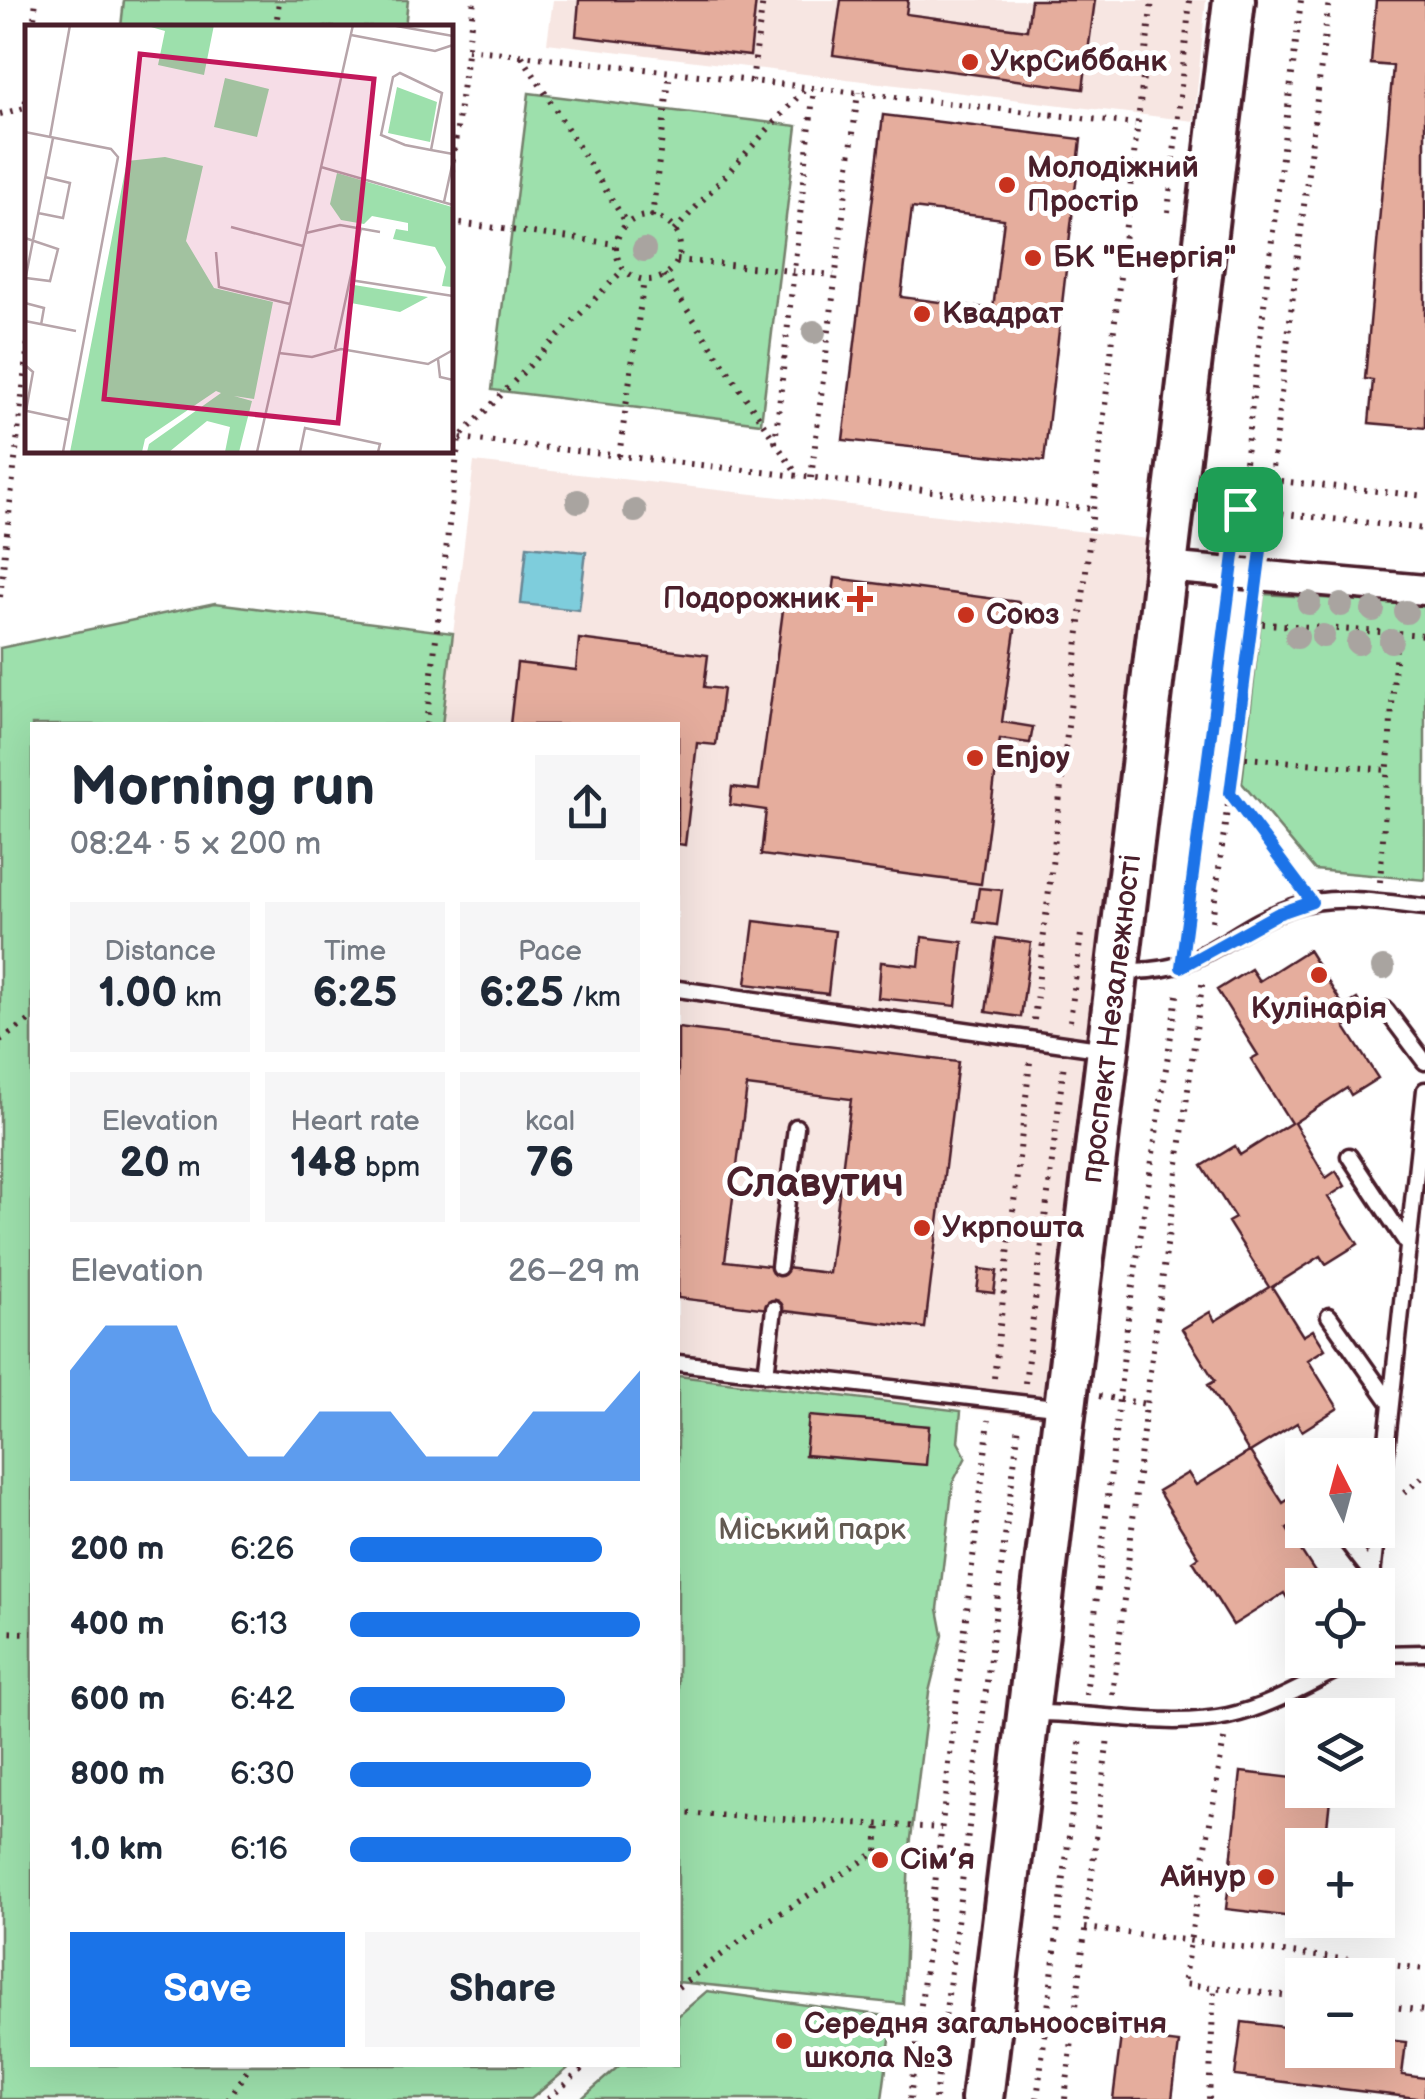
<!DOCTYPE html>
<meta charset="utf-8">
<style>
body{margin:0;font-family:"Balsamiq Sans",sans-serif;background:#f6f6f7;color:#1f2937;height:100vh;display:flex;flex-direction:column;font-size:38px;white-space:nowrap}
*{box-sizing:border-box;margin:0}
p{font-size:32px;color:#747a83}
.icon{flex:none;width:55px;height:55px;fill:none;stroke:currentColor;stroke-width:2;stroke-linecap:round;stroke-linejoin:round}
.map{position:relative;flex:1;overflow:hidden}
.drawer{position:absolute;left:30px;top:722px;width:650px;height:1345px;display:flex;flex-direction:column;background:#fff;border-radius:0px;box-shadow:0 10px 40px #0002}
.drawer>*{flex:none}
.needle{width:65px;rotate:354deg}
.tools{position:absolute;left:1285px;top:1438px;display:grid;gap:20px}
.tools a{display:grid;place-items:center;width:110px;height:110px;border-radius:0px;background:#fff;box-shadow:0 10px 40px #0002;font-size:50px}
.pin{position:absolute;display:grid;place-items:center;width:85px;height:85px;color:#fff;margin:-42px;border-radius:20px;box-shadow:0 5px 15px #0006}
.round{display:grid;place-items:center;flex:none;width:105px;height:105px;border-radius:0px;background:#f6f6f7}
.overview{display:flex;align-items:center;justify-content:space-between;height:170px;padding:0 40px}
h1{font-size:55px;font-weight:700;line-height:75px}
.metrics{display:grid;grid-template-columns:repeat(3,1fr);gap:15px;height:170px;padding:10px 40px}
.metrics div{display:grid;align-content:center;border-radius:0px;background:#f6f6f7;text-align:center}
.metrics b{font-size:42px;font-weight:700}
.metrics small{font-size:28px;font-weight:400}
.metrics p{font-size:28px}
.chart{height:280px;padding:20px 40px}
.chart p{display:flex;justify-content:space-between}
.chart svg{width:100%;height:180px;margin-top:10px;fill:#1a73e8;opacity:.7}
.primary-button{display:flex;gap:20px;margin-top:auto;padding:20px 40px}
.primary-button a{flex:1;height:115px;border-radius:0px;background:#1a73e8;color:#fff;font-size:40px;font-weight:700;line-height:115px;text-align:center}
.primary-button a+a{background:#f6f6f7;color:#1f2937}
ul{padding:0 40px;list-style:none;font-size:32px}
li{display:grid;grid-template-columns:160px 120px 1fr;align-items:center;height:75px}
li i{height:25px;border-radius:12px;background:#1a73e8}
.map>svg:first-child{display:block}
.built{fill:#f7e6e2}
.green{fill:#9de0ac;stroke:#74806c;stroke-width:2.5}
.water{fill:#7ecddc;stroke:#698795;stroke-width:2.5}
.building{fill:#e5ad9d;stroke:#4a1f2b;stroke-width:2.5;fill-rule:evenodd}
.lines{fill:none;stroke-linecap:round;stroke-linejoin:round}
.lane-casing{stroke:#4a1f2b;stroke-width:21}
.street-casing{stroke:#4a1f2b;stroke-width:35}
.secondary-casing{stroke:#4a1f2b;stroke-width:48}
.path{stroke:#4a1f2b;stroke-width:6;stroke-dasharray:2.5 8;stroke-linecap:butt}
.lane{stroke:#fff;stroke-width:14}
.street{stroke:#fff;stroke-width:28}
.secondary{stroke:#fff;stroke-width:40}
.tree{fill:#a9a4a0}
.route-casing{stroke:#fff;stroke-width:20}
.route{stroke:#1a73e8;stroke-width:12}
.poi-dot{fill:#c8321e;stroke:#fff;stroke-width:4}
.labels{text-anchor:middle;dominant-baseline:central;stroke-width:10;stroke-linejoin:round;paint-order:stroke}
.poi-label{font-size:30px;font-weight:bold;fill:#4a1f2b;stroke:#fff;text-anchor:start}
.street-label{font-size:30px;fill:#4a1f2b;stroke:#fff}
.park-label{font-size:30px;fill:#635952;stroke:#fff}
.district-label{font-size:40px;font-weight:bold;fill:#4a1f2b;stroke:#fff}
.inset-road{fill:none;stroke:#b7a5aa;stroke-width:2.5}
.view{fill:#c2185b;fill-opacity:0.15;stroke:#c2185b;stroke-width:5}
.inset-edge{fill:none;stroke:#4a1f2b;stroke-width:5}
</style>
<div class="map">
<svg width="1425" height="2099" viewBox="0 0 1425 2099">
<rect width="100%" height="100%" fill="#fff"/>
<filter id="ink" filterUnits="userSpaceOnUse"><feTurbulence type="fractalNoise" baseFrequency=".01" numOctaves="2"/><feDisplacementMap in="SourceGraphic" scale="20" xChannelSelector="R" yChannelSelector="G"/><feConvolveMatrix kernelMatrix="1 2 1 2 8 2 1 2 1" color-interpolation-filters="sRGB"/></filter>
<g filter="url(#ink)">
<!-- built -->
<path class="built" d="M553 0H1206L1194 121 547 43Z
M474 462 1148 539 1041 1417 678 1376V725H442Z"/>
<!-- green -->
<path class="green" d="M124 0H408L405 27H121Z
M529 93 797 126 761 423 492 390Z
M1264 594 1425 605V880L1315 870 1242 783Z
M215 603 453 633 442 725H32V2065H572L531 2099H0V648Z
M678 1376 961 1411 958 1442 966 1457 953 1482 938 1609 943 1635 929 1692 909 1855 903 2004 678 1982Z
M707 1991 893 2017 882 2099H581L620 2065H678V2016Z"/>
<!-- water -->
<path class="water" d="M527 546 586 552 579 610 521 604Z"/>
<!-- building -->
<path class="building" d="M579 0H756L750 56 576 36Z
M841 0H908L906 14 1027 30 1031 0H1095L1083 89 833 55Z
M1376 0H1425V428L1369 423 1373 380 1365 379 1393 66 1371 64Z
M883 115 1081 139 1044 461 843 440ZM912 208 1004 219 993 309 901 297Z
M835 578 1019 602 1002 722 1033 727 1030 743 1000 739 981 884 761 855 766 810 730 805 732 787 759 790 785 595 832 601Z
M579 639 708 655 704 687 723 689 716 745 697 743 685 845 678 844V725H510L517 663 576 670Z
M979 888 1002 890 997 925 974 922Z
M754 921 835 931 828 994 746 984Z
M922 937 963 942 956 1006 878 998 881 962 919 966Z
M996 938 1031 943 1021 1017 986 1012Z
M1308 950 1344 1007 1357 999 1366 1014 1345 1027 1378 1078 1351 1095 1347 1088 1294 1123 1326 1178 1336 1171 1345 1186 1328 1197 1358 1244 1326 1264 1321 1256 1272 1287 1303 1336 1313 1330 1325 1349 1308 1360 1338 1408 1302 1431 1297 1423 1250 1452 1283 1503 1295 1495 1302 1506V1519L1287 1529 1320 1580 1302 1585V1591L1288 1600 1284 1593 1233 1625 1193 1561 1199 1557 1158 1491 1188 1473 1196 1485 1249 1452 1208 1385 1215 1381 1182 1329 1210 1312 1215 1321 1269 1287 1228 1222 1235 1218 1202 1166 1235 1146 1240 1155 1291 1123 1251 1059 1258 1055 1217 990 1251 969 1259 981Z
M678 1028 958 1062 925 1328 678 1298ZM747 1086 851 1099 829 1273 725 1261Z
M980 1269 997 1271 994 1293 977 1291Z
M809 1416 929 1426 926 1465 805 1455Z
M1241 1772 1302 1779V1790H1331L1325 1845H1302V1918L1226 1909Z
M1242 2022 1302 2029V2050H1378V2039L1406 2042 1402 2075 1425 2078V2099L1235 2076Z
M1121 2036 1179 2043 1172 2099H1113Z"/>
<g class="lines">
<defs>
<path id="lane" d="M1122 970C1202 977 1226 929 1293 907 1335 893 1383 903 1425 907
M678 989 1106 1050
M1386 1010 1425 1062
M1349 1156 1408 1245
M779 1267 796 1127
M1329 1316 1391 1404
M678 1363 1063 1408
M766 1374 774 1309
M1378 1524 1425 1090
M1338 1530 1372 1574
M1371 1585 1377 1530
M1378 1654 1425 1653
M1033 1713C1096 1712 1166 1729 1228 1716 1274 1706 1315 1679 1357 1660"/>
<path id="street" d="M1165 567 1425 590"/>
<g id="secondary">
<path id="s1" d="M982 2099 1234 0"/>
</g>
</defs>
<!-- lane casing -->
<use href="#lane" class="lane-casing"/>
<!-- street casing -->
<use href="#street" class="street-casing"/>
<!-- secondary casing -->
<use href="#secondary" class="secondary-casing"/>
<!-- path -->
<path class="path" d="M33 28 36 0
M276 28 279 0
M467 49 1135 124
M522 56 627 224
M752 81 763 0
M0 114 25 108 28 82
M450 182 474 0
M1168 212 1190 0
M616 248a32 32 0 1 1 64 0a32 32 0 1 1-64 0Z
M652 217 670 72
M450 222 616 244
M674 231 806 88
M677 260 834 275
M664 275 798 476
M450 437 1093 509
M775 443 814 88
M619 456 644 280
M811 478 858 92
M1270 480 1425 496
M1240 509 1425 529
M1235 545 1301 0
M1262 550 1329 0
M0 597 28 342
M1252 623 1425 635
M426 725 459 438 624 269
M1235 757 1388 770
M1230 793 1299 885
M1380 882 1397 632
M1212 921 1255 602
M1185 937 1227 602
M1034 1020 1152 0
M1070 1021 1081 934
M0 1040 32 1019
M994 1378 1030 1062
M1025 1383 1064 1063
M1099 1396 1146 1404
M1404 1493 1425 1475
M0 1632 32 1633
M1382 1634 1385 1602
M1086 1695 1128 1318 1178 989
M1113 1695 1149 1379 1203 978
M1224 1739 1183 1984 1302 1997
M678 1813 941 1828
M1085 1928 1425 1969
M678 1987 763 1924 877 1852 879 1823
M1378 2005 1425 2011
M228 2099 250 2065
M548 2099 587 2065
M910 2099 989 1420
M935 2099 1019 1425
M1037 2099 1081 1737
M1065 2099 1108 1737
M1209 2099 1214 1988"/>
<!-- lane -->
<use href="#lane" class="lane"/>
<!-- street -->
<use href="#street" class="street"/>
<!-- secondary -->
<use href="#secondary" class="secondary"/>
</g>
<!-- trees -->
<g class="tree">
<circle cx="644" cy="250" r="12"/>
<circle cx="814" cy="332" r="12"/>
<circle cx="578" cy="501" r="12"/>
<circle cx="635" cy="511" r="12"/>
<circle cx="1309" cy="603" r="12"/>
<circle cx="1341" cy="605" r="12"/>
<circle cx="1373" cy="610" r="12"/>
<circle cx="1406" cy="612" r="12"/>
<circle cx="1323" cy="636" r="12"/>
<circle cx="1297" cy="637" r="12"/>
<circle cx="1391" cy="641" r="12"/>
<circle cx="1358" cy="643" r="12"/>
<circle cx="1383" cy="968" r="12"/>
</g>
</g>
<g class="lines" filter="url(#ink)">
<defs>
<path id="route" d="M1240 509 1266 511 1230 793 1312 902 1277 914 1181 967Z"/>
</defs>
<!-- route casing -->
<use href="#route" class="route-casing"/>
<!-- route -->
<use href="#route" class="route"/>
</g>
<!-- markers -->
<g class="poi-dot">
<circle cx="970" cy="62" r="10"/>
<circle cx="1007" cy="185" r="10"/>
<circle cx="1033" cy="258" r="10"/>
<circle cx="922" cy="314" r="10"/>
<path d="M855 584h10v10h10v10h-10v10h-10v-10h-10v-10h10z"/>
<circle cx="966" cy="615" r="10"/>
<circle cx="975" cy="758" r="10"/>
<circle cx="1319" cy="975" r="10"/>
<circle cx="922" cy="1228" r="10"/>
<circle cx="880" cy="1860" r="10"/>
<circle cx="1266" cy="1877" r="10"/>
<circle cx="784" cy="2041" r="10"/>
</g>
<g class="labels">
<!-- poi labels -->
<g class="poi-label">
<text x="990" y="62">УкрСиббанк</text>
<text x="1027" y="168">Молодіжний<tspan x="1027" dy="34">Простір</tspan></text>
<text x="1053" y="258">БК "Енергія"</text>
<text x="942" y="314">Квадрат</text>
<text x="840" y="599" text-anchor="end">Подорожник</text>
<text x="986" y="615">Союз</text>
<text x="995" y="758">Enjoy</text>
<text x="1319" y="1009" text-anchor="middle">Кулінарія</text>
<text x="942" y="1228">Укрпошта</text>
<text x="900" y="1860">Сім’я</text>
<text x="1246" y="1877" text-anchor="end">Айнур</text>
<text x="804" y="2024">Середня загальноосвітня<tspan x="804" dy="34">школа №3</tspan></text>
</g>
<!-- street labels -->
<g class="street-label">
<text stroke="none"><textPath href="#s1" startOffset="1088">проспект Незалежності</textPath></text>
</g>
<!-- park labels -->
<g class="park-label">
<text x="812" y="1530">Міський парк</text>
</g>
<!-- district labels -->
<g class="district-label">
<text x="815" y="1184">Славутич</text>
</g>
</g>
<!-- overview -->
<g transform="translate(25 25)">
<rect width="428" height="428" fill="#fff"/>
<path d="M119 0H189L179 50 133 40 140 6ZM200 53 244 64 232 112 189 102ZM372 62 412 77 405 117 363 108ZM140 132 178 141 161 216 189 263 248 277 229 374 209 371 227 376 214 427H200L205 402 182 396 144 427H122L124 419 196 368 191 366 120 414 117 427H45L102 136ZM312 148 427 182V262L417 261 421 242 410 222 368 214 371 204 383 206V198L347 191 339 199 316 195 305 179ZM329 260 403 272 375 287 326 278Z" fill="#9de0ac"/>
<path class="inset-road" d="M366 0 428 11M326 10 410 26 428 20M0 107 86 124 93 132 38 427M25 112 45 0M406 125 417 68 375 48 368 52 356 110 380 120 406 125 428 129M296 142 428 180M419 177 428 136M13 188 38 193 45 158 20 152M206 202 278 221M281 208 315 200 355 207M0 213 33 224 25 256 1 253M191 227 194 262 265 279M325 255 428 271M0 256 28 113M0 278 19 283 16 300M0 296 51 306M310 324 336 203M254 328 287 332 316 324 403 339 428 325M413 334 415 352 428 355M0 340 8 347 1 386M2 386 44 395M232 427 328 0M275 427 280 403 355 419 353 427"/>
<path class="view" d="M115 29 349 54 313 398 79 374Z"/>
<rect width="428" height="428" class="inset-edge"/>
</g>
</svg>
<div class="tools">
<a><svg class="needle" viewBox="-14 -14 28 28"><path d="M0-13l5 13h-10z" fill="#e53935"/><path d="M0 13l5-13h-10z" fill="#747a83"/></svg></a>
<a><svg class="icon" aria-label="locate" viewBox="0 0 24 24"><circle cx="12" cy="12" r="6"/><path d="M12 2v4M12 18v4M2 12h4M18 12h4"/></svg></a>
<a><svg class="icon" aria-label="layers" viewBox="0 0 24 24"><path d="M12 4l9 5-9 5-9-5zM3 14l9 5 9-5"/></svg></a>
<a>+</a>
<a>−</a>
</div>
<div class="pin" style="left:1240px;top:509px;background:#1e9e55"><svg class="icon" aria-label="arrive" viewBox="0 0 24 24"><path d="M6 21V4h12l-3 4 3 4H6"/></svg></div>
<section class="drawer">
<div class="overview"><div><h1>Morning run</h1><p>08:24 · 5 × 200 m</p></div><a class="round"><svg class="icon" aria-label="share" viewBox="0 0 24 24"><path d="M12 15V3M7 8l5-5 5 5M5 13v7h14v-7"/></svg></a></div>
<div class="metrics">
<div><p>Distance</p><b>1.00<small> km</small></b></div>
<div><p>Time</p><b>6:25</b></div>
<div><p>Pace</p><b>6:25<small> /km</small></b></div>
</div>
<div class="metrics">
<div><p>Elevation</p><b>20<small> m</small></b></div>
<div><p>Heart rate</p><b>148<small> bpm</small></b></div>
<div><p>kcal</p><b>76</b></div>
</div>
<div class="chart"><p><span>Elevation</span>26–29 m</p>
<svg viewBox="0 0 160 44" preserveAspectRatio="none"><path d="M0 44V17L10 6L20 6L30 6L40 27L50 38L60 38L70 27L80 27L90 27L100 38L110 38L120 38L130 27L140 27L150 27L160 17V44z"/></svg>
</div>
<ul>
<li><b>200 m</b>6:26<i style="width:87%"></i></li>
<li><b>400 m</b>6:13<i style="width:100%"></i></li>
<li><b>600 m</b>6:42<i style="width:74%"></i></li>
<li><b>800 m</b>6:30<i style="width:83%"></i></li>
<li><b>1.0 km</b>6:16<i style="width:97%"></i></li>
</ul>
<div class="primary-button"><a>Save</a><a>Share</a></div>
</section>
</div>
